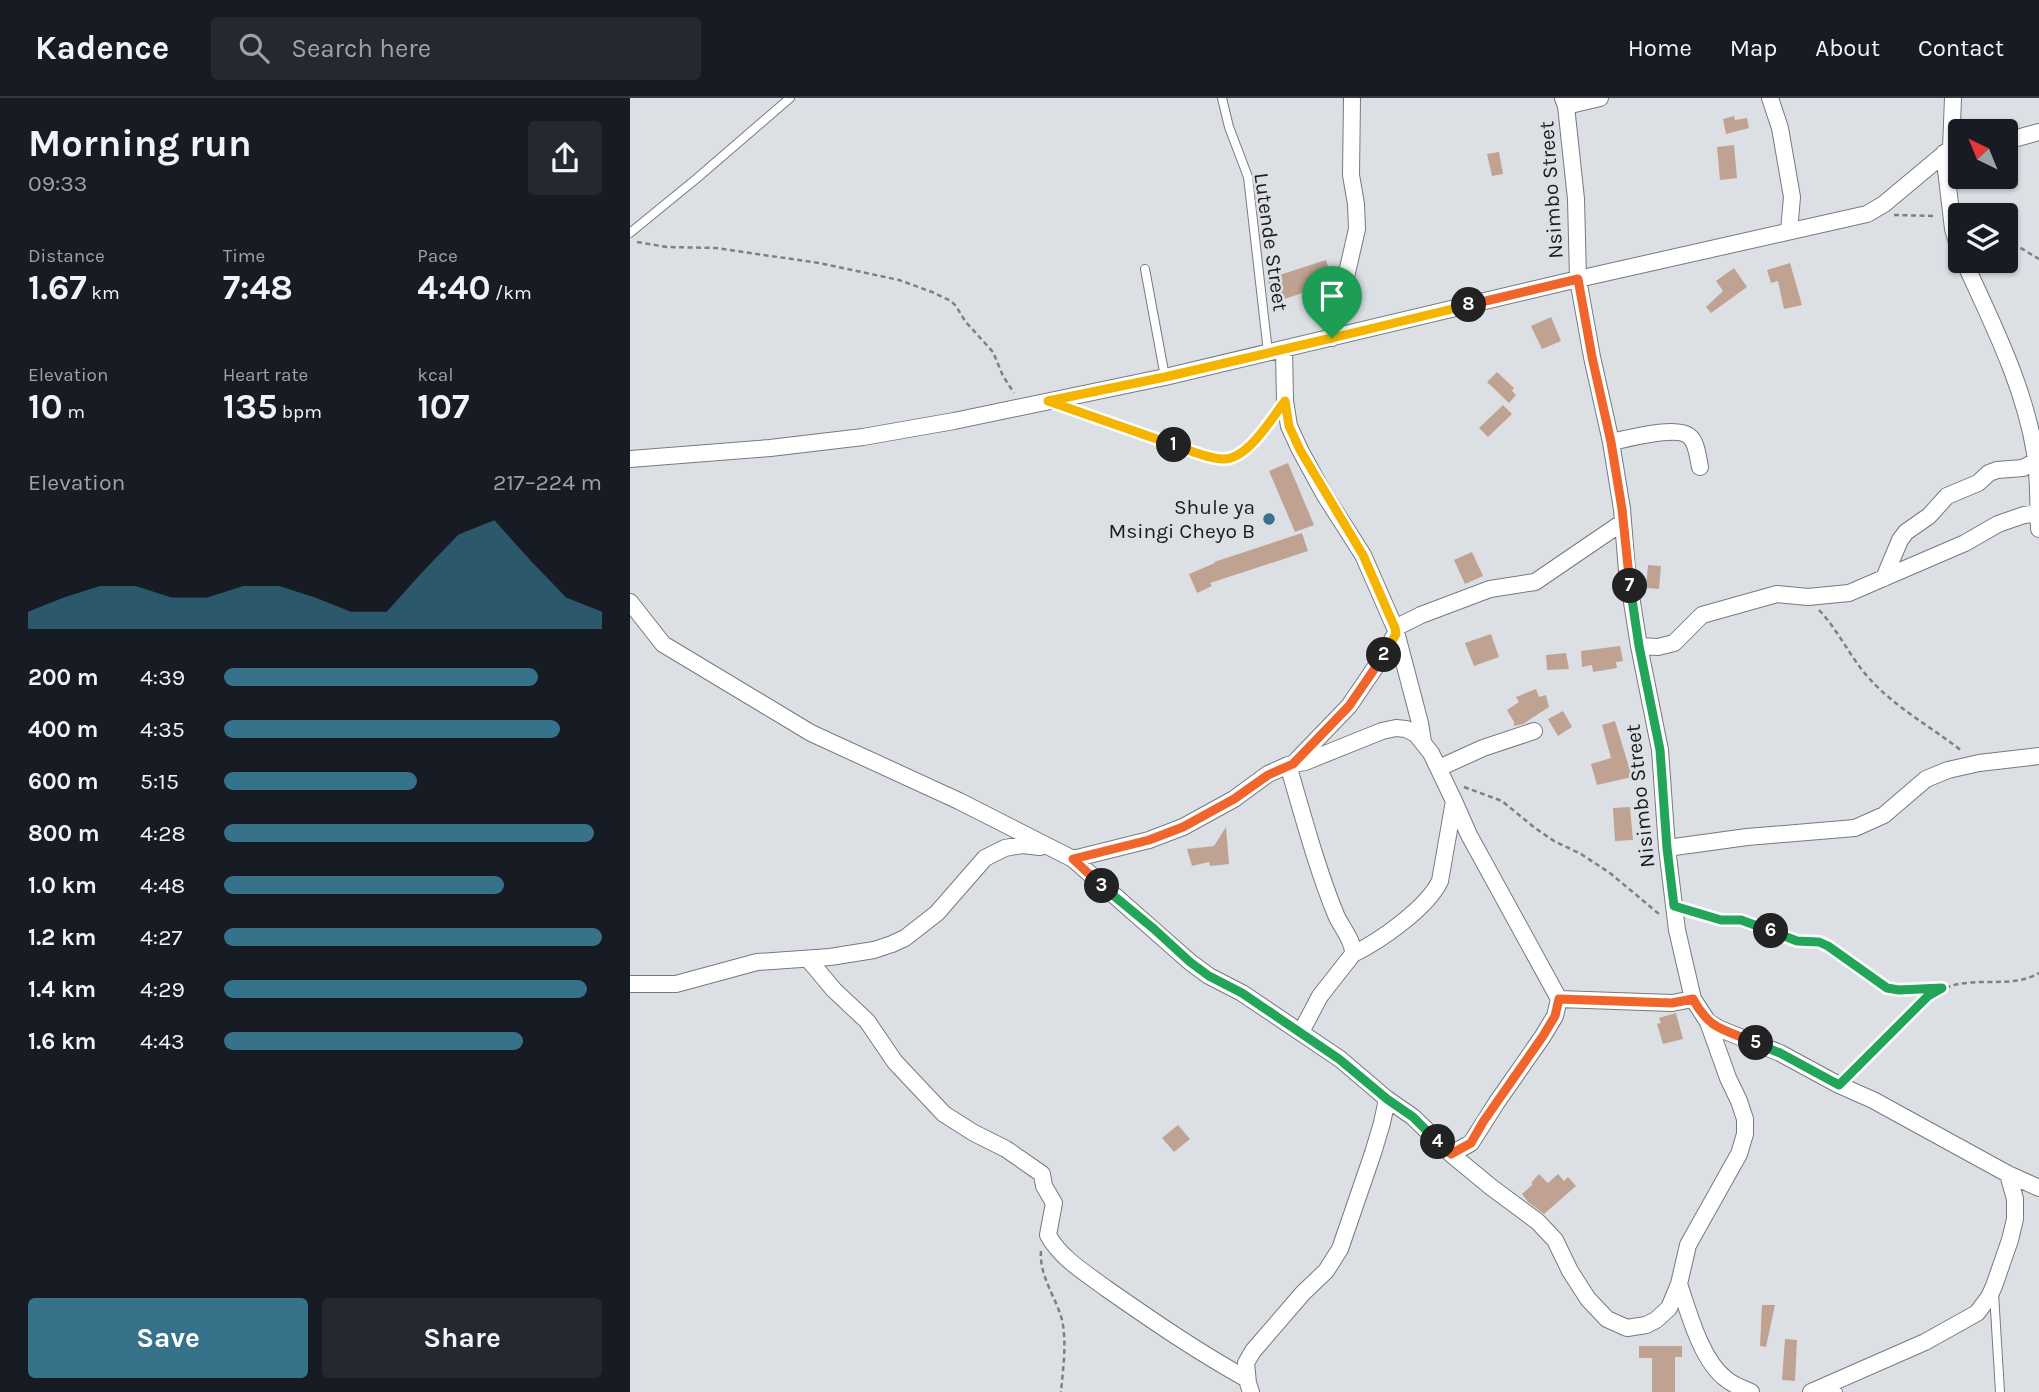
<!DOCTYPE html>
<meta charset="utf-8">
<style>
body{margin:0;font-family:Karla,sans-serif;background:#242831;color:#f1f3f6;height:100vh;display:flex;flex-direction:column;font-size:26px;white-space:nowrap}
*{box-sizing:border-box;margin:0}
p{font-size:23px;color:#9ea1a6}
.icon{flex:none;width:38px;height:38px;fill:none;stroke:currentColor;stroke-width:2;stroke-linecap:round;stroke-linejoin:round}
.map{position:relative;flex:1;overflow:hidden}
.drawer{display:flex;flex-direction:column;background:#171b24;width:630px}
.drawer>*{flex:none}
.needle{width:46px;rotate:317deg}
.tools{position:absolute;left:1318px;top:21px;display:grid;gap:14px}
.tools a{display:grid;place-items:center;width:70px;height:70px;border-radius:7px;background:#171b24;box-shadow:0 2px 5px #0004;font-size:35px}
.pin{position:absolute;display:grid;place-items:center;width:60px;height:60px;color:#fff;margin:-72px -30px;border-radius:50% 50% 50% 0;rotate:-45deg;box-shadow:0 0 7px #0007}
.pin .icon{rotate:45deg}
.km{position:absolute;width:35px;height:35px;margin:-18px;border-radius:50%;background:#222;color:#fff;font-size:19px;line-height:35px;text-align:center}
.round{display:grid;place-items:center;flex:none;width:74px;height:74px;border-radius:7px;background:#242831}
.head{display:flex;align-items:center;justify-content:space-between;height:119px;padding:0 28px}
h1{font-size:38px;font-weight:700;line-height:52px}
.figures{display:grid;grid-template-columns:repeat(3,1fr);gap:10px;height:119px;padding:7px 28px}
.figures div{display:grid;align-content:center}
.figures b{font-size:35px;font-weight:700}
.figures small{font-size:19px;font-weight:400}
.figures p{font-size:19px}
.chart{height:196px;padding:14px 28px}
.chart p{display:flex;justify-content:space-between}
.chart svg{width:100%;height:126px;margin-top:7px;fill:#36728a;opacity:.7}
.cta{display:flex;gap:14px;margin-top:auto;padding:14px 28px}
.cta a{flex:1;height:80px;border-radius:7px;background:#36728a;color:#fff;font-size:28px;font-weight:700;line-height:80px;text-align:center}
.cta a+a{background:#242831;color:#f1f3f6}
ul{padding:0 28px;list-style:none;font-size:23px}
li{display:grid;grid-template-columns:112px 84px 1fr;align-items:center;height:52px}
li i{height:18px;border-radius:9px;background:#36728a}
header{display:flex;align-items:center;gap:42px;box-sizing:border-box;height:98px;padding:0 35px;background:#171b24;border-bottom:2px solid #363941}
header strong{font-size:33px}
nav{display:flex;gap:38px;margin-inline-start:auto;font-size:24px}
.search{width:490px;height:63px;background:#242831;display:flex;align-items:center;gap:18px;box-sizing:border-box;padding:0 24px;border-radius:7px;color:#9ea1a6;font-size:26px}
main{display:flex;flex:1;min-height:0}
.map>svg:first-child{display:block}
.building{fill:#bfa292}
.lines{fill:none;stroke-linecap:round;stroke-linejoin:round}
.lane-casing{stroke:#767a7e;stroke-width:10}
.street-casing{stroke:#767a7e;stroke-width:18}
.path{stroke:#7e8083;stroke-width:2.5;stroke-dasharray:5 3.5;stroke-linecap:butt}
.lane{stroke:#fff;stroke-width:8}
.street{stroke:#fff;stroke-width:16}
.split-1-casing{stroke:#fff;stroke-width:14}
.split-2-casing{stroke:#fff;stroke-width:14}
.split-3-casing{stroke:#fff;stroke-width:14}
.split-4-casing{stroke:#fff;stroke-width:14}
.split-5-casing{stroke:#fff;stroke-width:14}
.split-6-casing{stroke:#fff;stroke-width:14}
.split-7-casing{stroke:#fff;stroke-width:14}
.split-8-casing{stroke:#fff;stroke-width:14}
.split-9-casing{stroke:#fff;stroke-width:14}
.split-1{stroke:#f5b400;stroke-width:9}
.split-2{stroke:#f5b400;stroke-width:9}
.split-3{stroke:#f0652b;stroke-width:9}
.split-4{stroke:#22a559;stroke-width:9}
.split-5{stroke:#f0652b;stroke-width:9}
.split-6{stroke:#22a559;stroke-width:9}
.split-7{stroke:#22a559;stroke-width:9}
.split-8{stroke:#f0652b;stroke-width:9}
.split-9{stroke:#f5b400;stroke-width:9}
.poi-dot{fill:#36728a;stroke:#dce0e5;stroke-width:2.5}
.labels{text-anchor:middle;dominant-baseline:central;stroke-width:5;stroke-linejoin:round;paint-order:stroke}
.street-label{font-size:21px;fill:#1b1c1d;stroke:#dce0e5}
.poi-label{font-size:21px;fill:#1b1c1d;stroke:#dce0e5;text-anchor:end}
</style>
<header>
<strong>Kadence</strong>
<div class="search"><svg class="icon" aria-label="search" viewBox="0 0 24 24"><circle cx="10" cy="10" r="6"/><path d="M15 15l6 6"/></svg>Search here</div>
<nav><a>Home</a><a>Map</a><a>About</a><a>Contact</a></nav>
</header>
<main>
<section class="drawer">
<div class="head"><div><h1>Morning run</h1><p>09:33</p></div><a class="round"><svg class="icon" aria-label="share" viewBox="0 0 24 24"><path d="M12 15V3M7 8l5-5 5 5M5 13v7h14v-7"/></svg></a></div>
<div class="figures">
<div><p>Distance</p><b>1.67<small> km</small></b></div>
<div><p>Time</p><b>7:48</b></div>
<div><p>Pace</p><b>4:40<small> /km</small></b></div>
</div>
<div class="figures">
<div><p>Elevation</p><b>10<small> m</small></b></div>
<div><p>Heart rate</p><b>135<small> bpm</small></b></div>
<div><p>kcal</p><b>107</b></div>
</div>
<div class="chart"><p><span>Elevation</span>217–224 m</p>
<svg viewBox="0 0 160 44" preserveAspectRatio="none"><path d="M0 44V38L10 33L20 29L30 29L40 33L50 33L60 29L70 29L80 33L90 38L100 38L110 24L120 11L130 6L140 20L150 33L160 38V44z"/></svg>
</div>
<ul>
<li><b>200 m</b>4:39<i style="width:83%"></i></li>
<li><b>400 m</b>4:35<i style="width:89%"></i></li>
<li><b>600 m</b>5:15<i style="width:51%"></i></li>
<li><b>800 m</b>4:28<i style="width:98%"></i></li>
<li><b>1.0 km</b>4:48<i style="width:74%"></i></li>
<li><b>1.2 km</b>4:27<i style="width:100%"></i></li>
<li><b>1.4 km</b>4:29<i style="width:96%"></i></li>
<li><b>1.6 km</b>4:43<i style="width:79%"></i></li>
</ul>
<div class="cta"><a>Save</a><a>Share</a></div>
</section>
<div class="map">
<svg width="1409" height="1294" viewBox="0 0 1409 1294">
<rect width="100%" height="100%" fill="#dce0e5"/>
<!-- building -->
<path class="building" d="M1104 18 1105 22 1117 20 1119 30 1096 36 1093 21Z
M1104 47 1107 80 1090 82 1087 49Z
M869 54 873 76 862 78 857 56Z
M696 162 703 185 645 204 637 181Z
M1160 165 1172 207 1154 211 1148 183 1141 185 1137 172Z
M1104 170 1117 189 1081 215 1076 209 1093 193 1086 183Z
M921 219 931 243 912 251 901 228Z
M867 274 884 290 882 293 886 297 879 305 857 284Z
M873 307 882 316 858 339 849 330Z
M658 365 684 427 665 434 639 373Z
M672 435 678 453 580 485 582 488 567 495 559 476 585 465 584 464Z
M842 454 853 478 835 486 824 462Z
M1018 467 1031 468 1029 491 1016 490Z
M861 536 869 559 844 568 835 545Z
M990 548 993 563 986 564 987 570 963 574 962 567 952 569 951 553Z
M936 555 939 571 917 572 916 557Z
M906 591 909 599 916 597 919 609 893 626 884 628V624L877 612 889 604 886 599Z
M933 613 942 629 928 638 918 621Z
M985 623 1002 679 967 687 961 666 981 660 972 627Z
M1000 709 1003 742 985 743 983 710Z
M596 729 599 766 580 768 579 764 562 768 557 751 584 748Z
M1046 915 1053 941 1033 946 1027 926 1031 925 1029 920Z
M548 1027 560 1041 544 1054 532 1040Z
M909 1076 918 1085 928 1076 934 1083 938 1079 946 1088 914 1116 898 1104 892 1096 903 1086 901 1085Z
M1132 1207H1145L1136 1249 1130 1248Z
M1155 1241 1167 1242 1165 1283 1152 1282Z
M1009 1248H1052V1259H1045V1294H1022V1260H1009Z"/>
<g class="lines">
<defs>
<path id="lane" d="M592 0 599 29 618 79 638 254
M0 135 66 81 160 0
M515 171 535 279
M424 305 501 333 590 361C620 361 636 327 653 305
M1364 1195 1370 1294
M1195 1289 1208 1294"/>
<path id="street" d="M933 0 936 8 946 101 948 181 962 259 981 344 992 411 997 473 1009 548 1030 652 1037 750 1047 832 1063 901 1078 924 1090 931 1150 955 1209 987 1243 1002 1378 1076 1409 1090
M1140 0 1150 30 1162 99 1159 133
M936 8 970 0
M1376 43 1409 34
M1314 55 1323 131 1330 154
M1334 163C1362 225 1394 287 1405 355 1409 380 1408 406 1409 431
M702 240 727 131 726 106 721 77 722 0
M654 251 655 303 659 328 670 352 694 396 733 457 765 530 790 625 793 644
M981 344C997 341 1046 327 1059 338 1067 344 1068 360 1070 369
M0 361 140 350 233 339 324 323 535 279 948 181 1237 116 1254 106 1321 50 1323 0
M1254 480 1270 442 1276 434 1299 418 1317 398 1348 385 1359 375 1367 372 1393 370 1406 363
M0 504 33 546 181 635 329 703 443 761 560 864 579 878 612 895 710 961 757 1001 783 1019 821 1056 861 1089 908 1124 925 1142 940 1173 958 1201 977 1221 997 1230 1016 1227 1026 1222 1039 1210 1049 1186 1058 1147 1109 1056 1115 1036V1021L1109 1003 1098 980 1078 924
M765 530 791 517 860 491 905 484 993 424
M1009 548 1028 549 1044 545 1072 517 1147 496 1178 499 1219 495 1335 445 1368 426 1394 417 1408 415
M663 666 719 608 751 561 766 535
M658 667C673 717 686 768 706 817 711 829 724 843 723 856L690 898 671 934
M809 670 853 650 904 633
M1037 750 1117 739 1225 730 1254 717 1296 681 1318 672 1349 665 1409 658
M443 761 519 742 553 729 604 701 638 676 658 667 675 664 752 633 766 630 776 631 786 636 801 655 824 703 810 783C797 810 750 843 723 856
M178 861 204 892 237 923 265 964 314 1016 344 1035 376 1051 412 1076 414 1088 424 1105 418 1137C431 1161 456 1175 477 1191 523 1223 568 1254 617 1281
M0 886H46L127 864 200 859 244 852 262 846 275 840 307 815 355 760 375 750 392 747 410 749
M929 901 1042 905 1063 901
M821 1056 841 1045 867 1004 913 938 925 918 929 901 839 737 824 703
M1049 1186C1059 1215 1071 1262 1096 1281 1103 1287 1112 1290 1121 1294
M621 1294 618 1285 616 1265 623 1253 673 1195 696 1173 710 1151 743 1055 752 1025 757 1001
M1181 1294 1295 1244 1347 1215 1359 1199 1364 1188 1380 1142 1385 1121V1101L1378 1076"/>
</defs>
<!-- lane casing -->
<use href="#lane" class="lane-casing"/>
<!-- street casing -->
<use href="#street" class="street-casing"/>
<!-- path -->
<path class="path" d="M1264 117 1306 118
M1376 141 1409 161
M7 144 37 149 86 150 189 165 269 182 302 194 321 203 326 208 335 223 363 254 373 278 384 295
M1189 512C1208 532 1219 557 1237 578 1264 609 1300 628 1332 653
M834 689 872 703 905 730 924 743 951 756 980 775 1029 816
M1059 813 1091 823 1111 822 1167 843 1189 844 1198 848 1257 890 1269 892 1312 890
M1222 975 1298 898C1310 892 1322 886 1336 885 1361 882 1387 888 1409 875
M411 1153C409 1178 426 1199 432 1222 437 1244 433 1271 431 1294"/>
<!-- lane -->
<use href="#lane" class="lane"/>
<!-- street -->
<use href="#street" class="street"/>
</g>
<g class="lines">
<defs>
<path id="split-1" d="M544 347 418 303 535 279 702 240"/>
<path id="split-2" d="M544 347C559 352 576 360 592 361 617 363 641 321 655 303L659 328 670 352 733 457 765 530 766 536 754 557"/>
<path id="split-3" d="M472 788 443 761 519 742 553 729 604 701 638 677 663 666 719 608 754 557"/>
<path id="split-4" d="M472 788 524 831 560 864 579 878 612 895 709 961 757 1001 783 1019 808 1044"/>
<path id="split-5" d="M808 1044 821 1056 841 1045 853 1024 913 938 925 918 929 901 1042 905 1063 901C1081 934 1095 931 1126 945"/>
<path id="split-6" d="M1126 945 1150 955 1209 987 1298 898 1312 890 1269 892 1257 890 1198 848 1189 844 1167 843 1141 833"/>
<path id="split-7" d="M1000 488 1009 548 1030 652 1037 750 1044 808 1091 822H1111L1141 833"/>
<path id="split-8" d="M839 207 948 181 962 259 981 344 992 411 1000 488"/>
<path id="split-9" d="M702 240 839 207"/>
</defs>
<!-- split-1 casing -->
<use href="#split-1" class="split-1-casing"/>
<!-- split-2 casing -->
<use href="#split-2" class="split-2-casing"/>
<!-- split-3 casing -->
<use href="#split-3" class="split-3-casing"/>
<!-- split-4 casing -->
<use href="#split-4" class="split-4-casing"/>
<!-- split-5 casing -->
<use href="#split-5" class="split-5-casing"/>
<!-- split-6 casing -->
<use href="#split-6" class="split-6-casing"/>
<!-- split-7 casing -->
<use href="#split-7" class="split-7-casing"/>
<!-- split-8 casing -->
<use href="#split-8" class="split-8-casing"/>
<!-- split-9 casing -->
<use href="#split-9" class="split-9-casing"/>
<!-- split-1 -->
<use href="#split-1" class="split-1"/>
<!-- split-2 -->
<use href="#split-2" class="split-2"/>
<!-- split-3 -->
<use href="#split-3" class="split-3"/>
<!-- split-4 -->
<use href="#split-4" class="split-4"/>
<!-- split-5 -->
<use href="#split-5" class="split-5"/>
<!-- split-6 -->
<use href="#split-6" class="split-6"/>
<!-- split-7 -->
<use href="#split-7" class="split-7"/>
<!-- split-8 -->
<use href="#split-8" class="split-8"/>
<!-- split-9 -->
<use href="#split-9" class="split-9"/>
</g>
<!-- markers -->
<circle class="poi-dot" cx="639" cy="421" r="7"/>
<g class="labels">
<!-- street labels -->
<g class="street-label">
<text transform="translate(921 92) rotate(-94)">Nsimbo Street</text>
<text transform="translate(641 144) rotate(82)">Lutende Street</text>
<text transform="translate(1010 698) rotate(-96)">Nisimbo Street</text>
</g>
<!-- poi labels -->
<g class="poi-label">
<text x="625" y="409">Shule ya<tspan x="625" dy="24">Msingi Cheyo B</tspan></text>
</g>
</g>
</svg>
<div class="tools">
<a><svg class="needle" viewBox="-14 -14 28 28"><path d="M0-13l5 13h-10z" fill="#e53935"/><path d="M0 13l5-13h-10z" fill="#9ea1a6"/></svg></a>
<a><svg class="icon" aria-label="layers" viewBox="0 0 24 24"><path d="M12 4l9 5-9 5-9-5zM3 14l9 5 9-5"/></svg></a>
</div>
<div class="pin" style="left:702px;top:240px;background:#1e9e55"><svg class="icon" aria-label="arrive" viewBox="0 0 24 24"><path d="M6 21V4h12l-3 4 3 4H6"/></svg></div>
<b class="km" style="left:544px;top:347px">1</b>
<b class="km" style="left:754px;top:557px">2</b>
<b class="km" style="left:472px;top:788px">3</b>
<b class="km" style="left:808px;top:1044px">4</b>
<b class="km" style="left:1126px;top:945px">5</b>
<b class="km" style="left:1141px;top:833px">6</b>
<b class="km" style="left:1000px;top:488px">7</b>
<b class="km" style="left:839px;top:207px">8</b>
</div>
</main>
